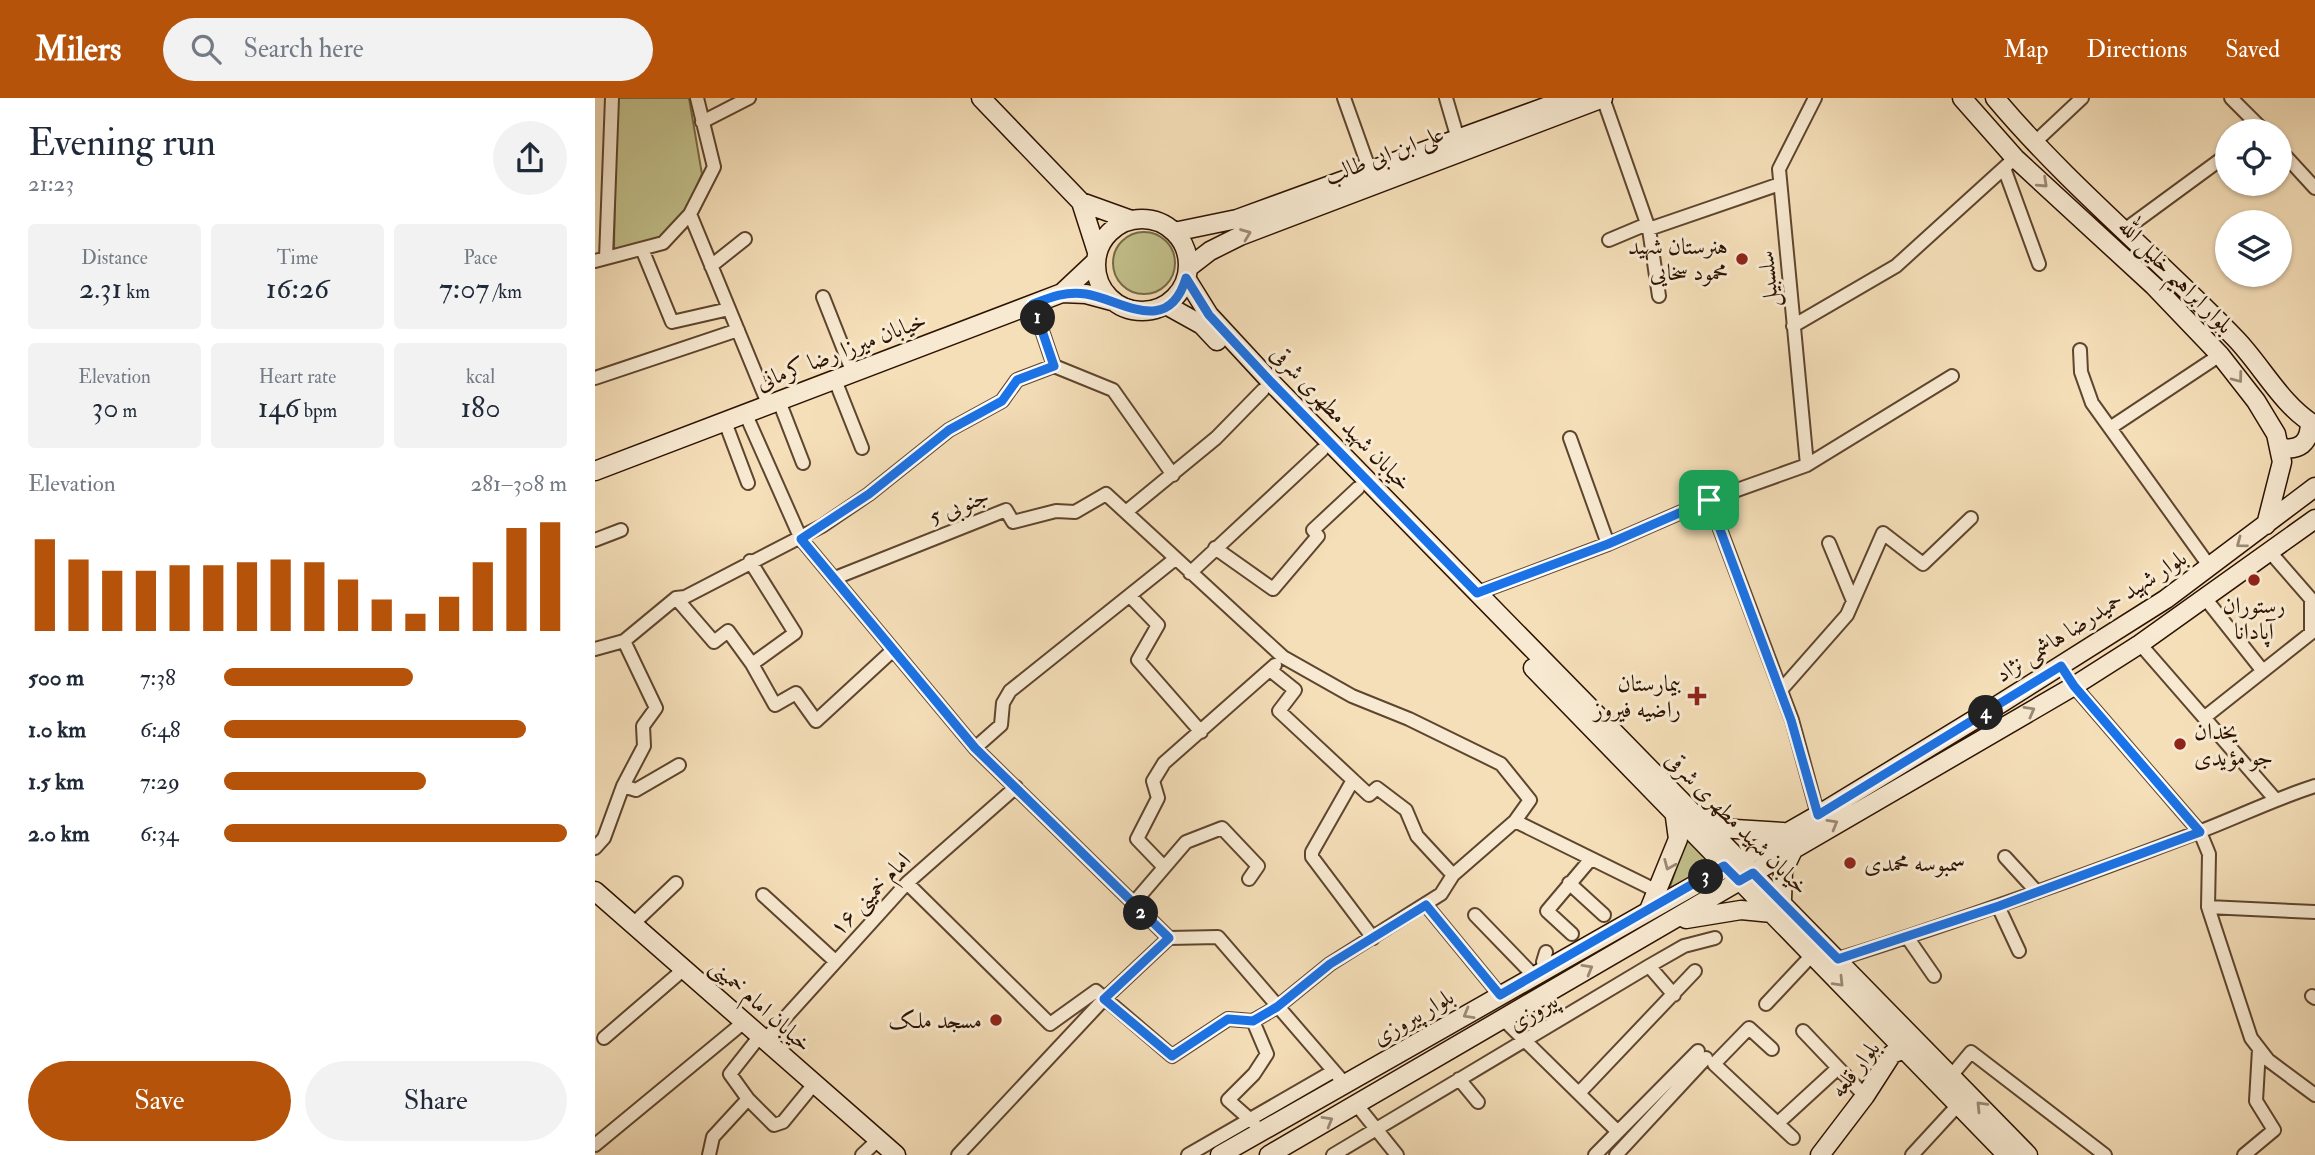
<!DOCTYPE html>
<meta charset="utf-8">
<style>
body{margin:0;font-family:"IM FELL Double Pica",Amiri,serif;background:#f2f2f3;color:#1f2937;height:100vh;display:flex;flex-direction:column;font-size:26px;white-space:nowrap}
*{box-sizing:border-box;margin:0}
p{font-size:23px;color:#747a83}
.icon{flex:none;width:38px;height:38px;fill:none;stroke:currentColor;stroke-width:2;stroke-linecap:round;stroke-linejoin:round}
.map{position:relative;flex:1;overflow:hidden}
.panel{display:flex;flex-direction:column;background:#fff;width:595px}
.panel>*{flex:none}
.buttons{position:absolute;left:1620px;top:21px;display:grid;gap:14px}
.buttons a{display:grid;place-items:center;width:77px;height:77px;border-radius:50%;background:#fff;box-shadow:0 2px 5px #0004;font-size:35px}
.pin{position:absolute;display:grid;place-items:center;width:60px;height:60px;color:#fff;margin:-30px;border-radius:14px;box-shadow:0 4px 10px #0006}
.km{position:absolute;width:35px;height:35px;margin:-18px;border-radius:50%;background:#222;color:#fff;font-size:19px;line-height:35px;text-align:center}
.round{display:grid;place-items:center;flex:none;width:74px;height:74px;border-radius:37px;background:#f2f2f3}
.head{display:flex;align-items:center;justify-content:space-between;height:119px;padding:0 28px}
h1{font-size:38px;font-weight:600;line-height:52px}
.metrics{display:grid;grid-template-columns:repeat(3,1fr);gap:10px;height:119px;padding:7px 28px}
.metrics div{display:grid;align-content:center;border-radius:7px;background:#f2f2f3;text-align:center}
.metrics b{font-size:30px;font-weight:600}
.metrics small{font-size:19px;font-weight:400}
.metrics p{font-size:19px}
.chart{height:196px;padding:14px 28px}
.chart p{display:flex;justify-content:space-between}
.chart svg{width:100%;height:126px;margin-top:7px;stroke:#b45309;stroke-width:6}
.cta{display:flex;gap:14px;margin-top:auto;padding:14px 28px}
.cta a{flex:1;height:80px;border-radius:42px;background:#b45309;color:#fff;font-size:28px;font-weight:600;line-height:80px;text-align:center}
.cta a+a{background:#f2f2f3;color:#1f2937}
ul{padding:0 28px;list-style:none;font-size:23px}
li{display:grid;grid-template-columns:112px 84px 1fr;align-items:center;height:52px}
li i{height:18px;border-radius:9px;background:#b45309}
header{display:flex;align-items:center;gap:42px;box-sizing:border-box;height:98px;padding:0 35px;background:#b45309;color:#fff}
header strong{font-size:33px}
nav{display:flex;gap:38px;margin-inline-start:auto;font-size:24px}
.search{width:490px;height:63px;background:#f2f2f3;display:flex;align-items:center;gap:18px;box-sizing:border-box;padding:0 24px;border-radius:38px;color:#747a83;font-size:26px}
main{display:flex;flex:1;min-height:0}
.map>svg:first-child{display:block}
.green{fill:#c2c08b;stroke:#776946;stroke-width:2}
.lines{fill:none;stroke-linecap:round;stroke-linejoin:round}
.street-casing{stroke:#5e452e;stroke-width:16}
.secondary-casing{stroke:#2c1200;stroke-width:21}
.street{stroke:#f8ead2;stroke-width:12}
.secondary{stroke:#f8ead2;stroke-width:18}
.oneway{stroke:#9c8974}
.route-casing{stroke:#fff;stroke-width:14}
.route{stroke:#1a73e8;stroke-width:9}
.poi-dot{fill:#8f2418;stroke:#f8ead2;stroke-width:2.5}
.labels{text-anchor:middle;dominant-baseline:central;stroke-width:6;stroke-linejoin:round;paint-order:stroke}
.street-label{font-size:23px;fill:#2c1200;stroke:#f8ead2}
.poi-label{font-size:23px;fill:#2c1200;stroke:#f8ead2;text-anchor:end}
</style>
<header>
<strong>Milers</strong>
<div class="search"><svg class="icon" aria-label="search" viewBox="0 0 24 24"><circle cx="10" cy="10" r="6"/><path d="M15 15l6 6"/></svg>Search here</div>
<nav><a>Map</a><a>Directions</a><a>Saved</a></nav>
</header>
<main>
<section class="panel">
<div class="head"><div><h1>Evening run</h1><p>21:23</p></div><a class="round"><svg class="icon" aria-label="share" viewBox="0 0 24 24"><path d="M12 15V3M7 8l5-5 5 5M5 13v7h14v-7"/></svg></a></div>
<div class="metrics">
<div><p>Distance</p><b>2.31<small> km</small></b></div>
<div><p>Time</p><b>16:26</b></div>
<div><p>Pace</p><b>7:07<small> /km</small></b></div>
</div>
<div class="metrics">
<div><p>Elevation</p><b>30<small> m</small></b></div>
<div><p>Heart rate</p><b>146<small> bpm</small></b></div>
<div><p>kcal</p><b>180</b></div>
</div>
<div class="chart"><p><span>Elevation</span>281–308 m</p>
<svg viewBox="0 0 160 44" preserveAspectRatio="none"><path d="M5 44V12M15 44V19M25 44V23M35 44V23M45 44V21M55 44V21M65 44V20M75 44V19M85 44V20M95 44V26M105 44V33M115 44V38M125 44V32M135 44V20M145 44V8M155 44V6"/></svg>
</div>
<ul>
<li><b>500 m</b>7:38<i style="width:55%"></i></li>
<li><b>1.0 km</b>6:48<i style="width:88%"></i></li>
<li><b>1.5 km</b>7:29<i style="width:59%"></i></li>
<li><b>2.0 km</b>6:34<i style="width:100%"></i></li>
</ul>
<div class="cta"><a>Save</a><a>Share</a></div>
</section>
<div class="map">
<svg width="1720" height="1057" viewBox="0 0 1720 1057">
<rect width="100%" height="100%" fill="#f5dfb9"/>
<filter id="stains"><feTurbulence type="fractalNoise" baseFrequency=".00286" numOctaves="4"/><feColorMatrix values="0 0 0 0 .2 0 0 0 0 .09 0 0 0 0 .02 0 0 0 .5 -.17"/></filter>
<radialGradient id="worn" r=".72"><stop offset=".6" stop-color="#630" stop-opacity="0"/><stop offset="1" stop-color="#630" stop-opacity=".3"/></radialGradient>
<!-- green -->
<path class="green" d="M21 0H94L107 76 93 108 69 138 19 153Z
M518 165a31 31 0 1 1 62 0a31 31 0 1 1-62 0Z
M1091 740 1119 766 1074 792Z"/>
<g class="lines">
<defs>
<path id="street" d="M749 0 775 73
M851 0 863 41
M1008 0 1054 131 1064 198
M1636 0 1669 33
M107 24 154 0
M1438 46 1487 0
M1685 52 1720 90
M1409 70 1444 166
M95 116 174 308
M1054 131 1185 86
M1528 133 1633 56
M1014 142 1052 126
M47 151 77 224 134 211
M11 160 17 0
M0 163 68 145 95 116 119 69 102 0
M116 168 150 141
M228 199 258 275
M438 206 459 268
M1198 228 1301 168 1420 60
M1485 252 1486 274 1497 305 1615 469
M459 268 518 292 578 377
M0 280 143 232
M240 282 267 350
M184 303 208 365
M151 317 206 441 380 650 574 840 623 839 750 986
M130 324 153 385
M1515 330 1625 257
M975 340 1013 446
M1212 367 1184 71 1220 0
M1114 402 1197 622 1223 717
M531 414 621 340 668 292
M0 442 26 432
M1234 445 1258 503
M620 450 678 491 723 438 718 432 763 390
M155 463 200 535 157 566
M595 475 727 352
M240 480 411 412 418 424 461 413 480 414 511 396 688 559 757 598 814 621 906 666 935 702 920 723 858 777 846 796 735 866 682 909 658 923 633 921 577 958 501 893 455 926 312 785
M882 495 1013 446 1114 402 1212 367 1357 278
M535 498 563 527 543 562 606 634
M81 500 119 544 133 533 157 566 180 607 201 595 221 623 297 553
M1610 500 1667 572
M1545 546 1680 701
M0 551 29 543 81 500 90 499 227 428 274 396 354 332 407 303 422 282 459 268
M675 572 700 592 684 613 774 697 782 690 811 712 822 738 858 777
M1479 588 1605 734 1614 756 1613 809 1656 940 1673 962 1720 997
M1186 592 1252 517 1288 435 1328 466 1376 420
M1610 619 1716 535V501L1675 454
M380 650 406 627 408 605 415 593 580 461
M758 682 717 754V759L778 840
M28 688 41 692 84 667
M920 723 1062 793
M0 750 9 740 28 688 49 648 48 628 61 610 29 543
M1410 759 1442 794
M568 768 542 741 563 700 558 683 569 665 680 567
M974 785 1009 817
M168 797 240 863
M537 807 591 744 627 730 663 768 654 781
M831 807 905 897
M1403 808 1424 853
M1613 809 1720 814
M880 817 939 878
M38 826 81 785
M977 836 952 813 995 762
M1312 839 1339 878
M951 854 948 864 952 871
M1243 861C1364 823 1483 780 1601 735 1641 720 1679 701 1720 688
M1054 868 1079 897
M1717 898 1720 900
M1171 906 1217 857
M908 921 1022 1033
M658 923 672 956 659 976 633 1002 659 1025
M1208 933 1270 998
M165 938 135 976 153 1001 179 1027 188 1024 219 986
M9 940 89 871
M170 942 312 785 421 689
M1177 951 1154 930 1119 966 1198 1040
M1356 978 1376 954 1510 1057
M864 981 883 1004
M984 995 1100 873
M761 1006 802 1057
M1183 1025 1243 970
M0 1047 149 924
M114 1057 118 1039 153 1001
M267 1057 283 1042
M363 1057 509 901 574 840
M593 1057 737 974
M738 1057 1054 868 1089 848 1120 840
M1000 1057 1103 953
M1021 1057 1111 960
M1317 1057 1363 1007
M1649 1057 1679 1032 1661 1003 1664 951"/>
<path id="secondary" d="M386 0 486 104 536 122
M1367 0 1420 60 1559 188 1625 257 1661 303 1681 336 1687 364 1671 427
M1400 0C1473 87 1562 159 1641 241 1667 268 1688 309 1720 327
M486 104 502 154
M501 167a46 46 0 1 1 92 0a46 46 0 1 1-92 0Z
M579 134 642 121 975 0
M593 170 615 153 645 138 1008 0
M591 180 614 217 676 284 1433 1057
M467 195 491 196 517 203
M571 207 607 227 622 243
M1684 349C1704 354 1715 345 1715 324
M0 373 467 195 500 164
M938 570 1412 1057
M1110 722 1124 730 1188 734
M0 793 301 1057
M1187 803 1188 773 1199 750
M1054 812 1083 741 1080 719
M1091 821 1146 812 1177 815
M625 1057 1223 717 1400 609 1571 501 1720 389
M674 1057 1479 588 1545 546 1720 421
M1225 1057 1270 998 1297 956 1309 951"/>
</defs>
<!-- street casing -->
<use href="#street" class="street-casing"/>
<!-- secondary casing -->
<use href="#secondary" class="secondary-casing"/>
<!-- street -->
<use href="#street" class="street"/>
<!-- secondary -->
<use href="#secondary" class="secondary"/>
</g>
<!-- one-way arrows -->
<defs><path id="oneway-chevron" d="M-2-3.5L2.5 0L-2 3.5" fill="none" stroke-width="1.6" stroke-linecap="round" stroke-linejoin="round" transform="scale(1.75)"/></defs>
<g class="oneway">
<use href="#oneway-chevron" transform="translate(1448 85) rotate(43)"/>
<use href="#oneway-chevron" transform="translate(651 136) rotate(-21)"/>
<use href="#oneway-chevron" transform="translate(1643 280) rotate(53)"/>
<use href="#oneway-chevron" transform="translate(1646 445) rotate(143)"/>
<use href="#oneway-chevron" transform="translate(1435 613) rotate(-29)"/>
<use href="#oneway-chevron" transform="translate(1238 726) rotate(-30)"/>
<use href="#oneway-chevron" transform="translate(1074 767) rotate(113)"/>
<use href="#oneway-chevron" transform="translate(993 871) rotate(-30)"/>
<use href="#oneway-chevron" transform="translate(1244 884) rotate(46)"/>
<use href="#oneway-chevron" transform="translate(873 916) rotate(150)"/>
<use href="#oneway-chevron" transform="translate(1386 1008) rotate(-134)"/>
<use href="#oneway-chevron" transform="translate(733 1023) rotate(-30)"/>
</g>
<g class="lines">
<defs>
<path id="route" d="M591 180 614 217 676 284 882 495 1013 446 1114 402 1196 622 1223 717 1466 568 1479 588 1605 734 1404 808 1243 861 1158 775 1144 783 1129 768 905 897 831 807 735 866 682 909 658 923 633 921 577 958 509 901 574 840 380 650 206 441 274 396 354 332 407 303 422 282 459 268 438 206C456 199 471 193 491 196 525 201 573 240 591 180Z"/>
</defs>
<!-- route casing -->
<use href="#route" class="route-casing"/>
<!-- route -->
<use href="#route" class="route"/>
</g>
<!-- markers -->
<g class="poi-dot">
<circle cx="1147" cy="161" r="7"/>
<circle cx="1659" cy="482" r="7"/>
<path d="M1098.5 587.5h7v7h7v7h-7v7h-7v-7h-7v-7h7z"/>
<circle cx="1585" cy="646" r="7"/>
<circle cx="1255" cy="765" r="7"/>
<circle cx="401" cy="922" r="7"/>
</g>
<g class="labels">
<!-- street labels -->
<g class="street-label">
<text transform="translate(789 57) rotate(-21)">علی ابن ابی طالب</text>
<text transform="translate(1581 178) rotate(45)">بلوار ابراهیم خلیل الله</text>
<text transform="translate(1173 181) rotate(-95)">سلسبیل</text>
<text transform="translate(246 253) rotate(-21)">خیابان میرزا رضا کرمانی</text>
<text transform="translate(746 320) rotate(46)">خیابان شهید مطهری شرقی</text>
<text transform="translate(364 408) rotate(-22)">جنوبی 5</text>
<text transform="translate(1496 518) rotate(-33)">بلوار شهید حمیدرضا هاشمی نژاد</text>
<text transform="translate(1142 725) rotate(45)">خیابان شهید مطهری شرقی</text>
<text transform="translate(275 796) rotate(-46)">امام خمینی ۱۶</text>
<text transform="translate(166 907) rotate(42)">خیابان امام خمینی</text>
<text transform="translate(938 914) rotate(-31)">پیروزی</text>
<text transform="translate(818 919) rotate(-30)">بلوار پیروزی</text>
<text transform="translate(1260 971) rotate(-52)">بلوار قلعه</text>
</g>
<!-- poi labels -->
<g class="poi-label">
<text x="1133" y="148">هنرستان شهید<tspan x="1133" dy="26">محمود سخایی</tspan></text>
<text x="1659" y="507" text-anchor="middle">رستوران<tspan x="1659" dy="26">آپادانا</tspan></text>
<text x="1086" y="585">بیمارستان<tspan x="1086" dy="26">راضیه فیروز</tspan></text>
<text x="1599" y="633" text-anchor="start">یخدان<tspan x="1599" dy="26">جو مؤیدی</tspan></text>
<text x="1269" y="765" text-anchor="start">سمبوسه محمدی</text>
<text x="387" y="922">مسجد ملک</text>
</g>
</g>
<rect width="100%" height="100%" filter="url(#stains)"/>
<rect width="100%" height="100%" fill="url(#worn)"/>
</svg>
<div class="buttons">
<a><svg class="icon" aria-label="locate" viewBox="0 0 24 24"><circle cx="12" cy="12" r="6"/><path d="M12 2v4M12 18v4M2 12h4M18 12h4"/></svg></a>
<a><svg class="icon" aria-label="layers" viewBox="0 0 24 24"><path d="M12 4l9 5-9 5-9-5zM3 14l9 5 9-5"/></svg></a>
</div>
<div class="pin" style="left:1114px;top:402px;background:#1e9e55"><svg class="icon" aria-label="arrive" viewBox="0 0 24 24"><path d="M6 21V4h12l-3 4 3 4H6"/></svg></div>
<b class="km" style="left:443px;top:220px">1</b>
<b class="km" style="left:546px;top:815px">2</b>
<b class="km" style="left:1111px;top:779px">3</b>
<b class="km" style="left:1391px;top:615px">4</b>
</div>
</main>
